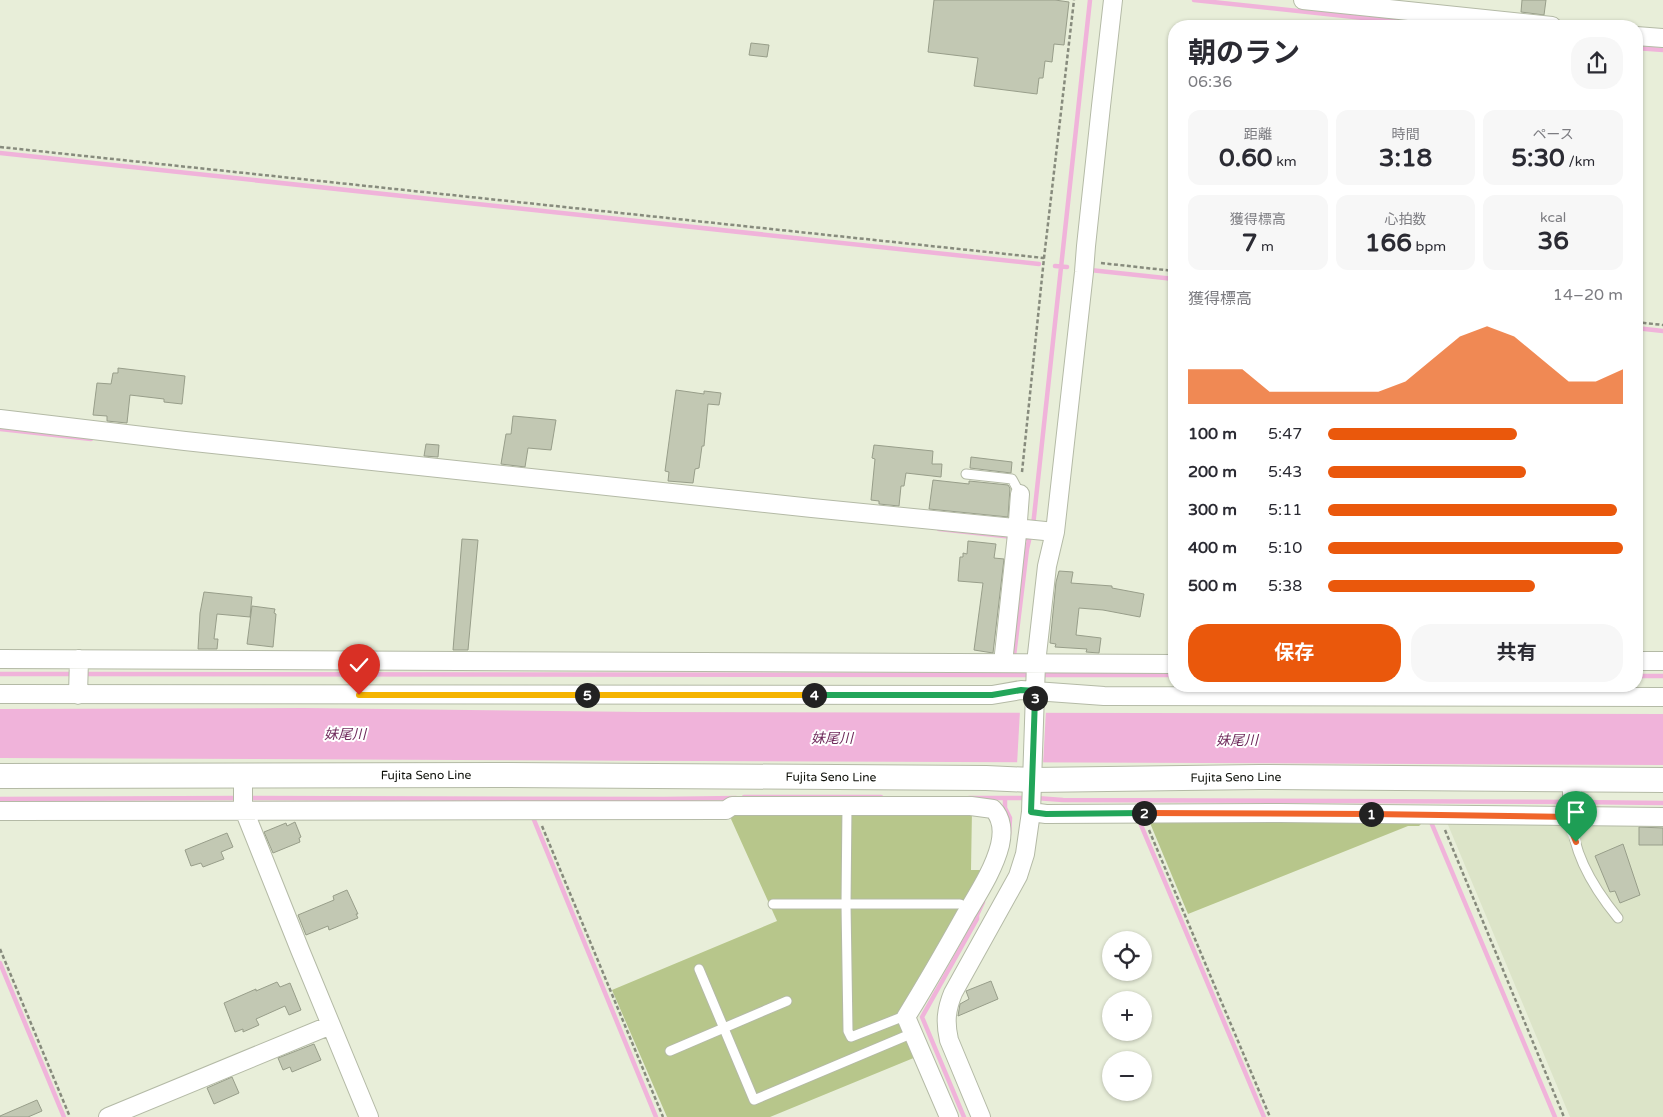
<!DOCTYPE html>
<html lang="ja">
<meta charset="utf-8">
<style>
body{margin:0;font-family:"Varela Round","Noto Sans JP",sans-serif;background:#f7f7f7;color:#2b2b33;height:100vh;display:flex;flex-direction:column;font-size:19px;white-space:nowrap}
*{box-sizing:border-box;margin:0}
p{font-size:16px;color:#7c7c81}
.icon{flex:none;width:28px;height:28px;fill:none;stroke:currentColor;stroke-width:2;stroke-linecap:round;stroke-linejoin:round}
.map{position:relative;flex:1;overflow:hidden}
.side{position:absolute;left:1168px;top:20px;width:475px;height:672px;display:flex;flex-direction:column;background:#fff;border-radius:20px;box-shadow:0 1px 4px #0004}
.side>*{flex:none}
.buttons{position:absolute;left:1102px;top:931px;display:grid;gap:10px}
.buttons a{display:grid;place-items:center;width:50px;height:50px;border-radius:50%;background:#fff;box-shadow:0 1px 4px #0004;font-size:25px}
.pin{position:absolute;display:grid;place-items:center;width:42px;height:42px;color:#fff;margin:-51px -21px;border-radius:50% 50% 50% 0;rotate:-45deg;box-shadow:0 0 5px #0007}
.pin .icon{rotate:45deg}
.km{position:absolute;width:25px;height:25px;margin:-12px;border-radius:50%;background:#222;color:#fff;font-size:14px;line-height:25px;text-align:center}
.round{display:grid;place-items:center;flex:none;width:52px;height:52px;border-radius:20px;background:#f7f7f7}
.head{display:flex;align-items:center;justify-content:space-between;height:85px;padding:0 20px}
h1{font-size:28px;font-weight:700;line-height:38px}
.stats{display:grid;grid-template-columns:repeat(3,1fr);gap:8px;height:85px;padding:5px 20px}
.stats div{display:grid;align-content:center;border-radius:12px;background:#f7f7f7;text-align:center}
.stats b{font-size:25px;font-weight:700}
.stats small{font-size:14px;font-weight:400}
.stats p{font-size:14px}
.chart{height:140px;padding:10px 20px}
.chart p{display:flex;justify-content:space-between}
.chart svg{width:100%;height:90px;margin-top:5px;fill:#ea580c;opacity:.7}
.cta{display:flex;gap:10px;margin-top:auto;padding:10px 20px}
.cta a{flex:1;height:58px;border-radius:20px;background:#ea580c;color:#fff;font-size:20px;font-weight:700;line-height:58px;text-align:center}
.cta a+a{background:#f7f7f7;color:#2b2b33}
ul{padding:0 20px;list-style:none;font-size:16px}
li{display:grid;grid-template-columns:80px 60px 1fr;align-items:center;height:38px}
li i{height:12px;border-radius:6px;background:#ea580c}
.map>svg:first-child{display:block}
.built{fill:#dce4c8}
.green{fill:#b7c68b}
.water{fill:#f0b3da}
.pier{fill:#e8eed9}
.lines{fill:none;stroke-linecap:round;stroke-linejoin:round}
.stream{stroke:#f0b3da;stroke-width:4.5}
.building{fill:#c2c8b3;stroke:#989e8a}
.lane-casing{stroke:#b4baa6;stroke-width:11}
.street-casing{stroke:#b4baa6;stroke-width:20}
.secondary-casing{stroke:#b4baa6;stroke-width:26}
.path{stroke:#878b7d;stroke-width:2.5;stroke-dasharray:4 2.5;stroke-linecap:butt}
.lane{stroke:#fff;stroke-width:9}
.street{stroke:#fff;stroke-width:18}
.secondary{stroke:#fff;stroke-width:24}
.split-1-casing{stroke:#fff;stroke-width:10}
.split-2-casing{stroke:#fff;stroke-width:10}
.split-3-casing{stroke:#fff;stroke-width:10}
.split-4-casing{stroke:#fff;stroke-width:10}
.split-5-casing{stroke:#fff;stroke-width:10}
.split-6-casing{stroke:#fff;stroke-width:10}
.split-1{stroke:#f0652b;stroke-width:6}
.split-2{stroke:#f0652b;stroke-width:6}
.split-3{stroke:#22a559;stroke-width:6}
.split-4{stroke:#22a559;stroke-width:6}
.split-5{stroke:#f5b400;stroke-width:6}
.split-6{stroke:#f5b400;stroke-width:6}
.labels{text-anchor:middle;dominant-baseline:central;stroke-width:4;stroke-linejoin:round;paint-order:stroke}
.street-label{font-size:12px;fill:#0b0d06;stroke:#fff}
.water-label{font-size:14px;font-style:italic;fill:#6f2a5b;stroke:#fff}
</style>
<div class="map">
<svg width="1663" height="1117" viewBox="0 0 1663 1117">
<rect width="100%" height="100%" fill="#e8eed9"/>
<!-- built -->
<path class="built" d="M1446 820 1603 826H1663V1117H1570Z"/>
<!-- green -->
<path class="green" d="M735 809H972L971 870H985L903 1012 916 1057 770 1117H667L612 990 777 921 731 819Z
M1426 819 1419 826H1408L1188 914 1150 823 1151 820Z"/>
<!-- water -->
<path class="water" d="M303 708 643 712 1663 714V765L0 758V709Z"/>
<!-- pier -->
<path class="pier" d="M1020 710H1046L1043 765H1017Z"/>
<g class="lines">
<!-- stream -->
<path class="stream" d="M1194 0 1438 26
M1636 48 1663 50
M0 153 1039 264
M1055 266 1067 267
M1090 270 1174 279
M1636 328 1663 331
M0 429 91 439
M1033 526 1090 0
M939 529 1013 537
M1021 538 1029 539
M1014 656 1027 549 1030 536
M0 674H74
M81 674 1031 675
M1039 675H1174
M1636 676H1663
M744 797H881
M246 798 664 799 736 798
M969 798H1029
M1005 798V808L1010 818 1009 835
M1036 798 1063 800 1568 802
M0 799 239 798
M1576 802 1663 803
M532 815 656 1117
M1141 817V825L1264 1117
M1431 818V822L1555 1117
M0 963 64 1117
M964 1117 922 1017 977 919V915L983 902"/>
</g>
<!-- building -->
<path class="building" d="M934 0H1055L1069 2 1064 45 1054 44 1052 62 1045 61 1043 78H1039L1037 94 974 86 978 58 928 52Z
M1522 0H1546L1544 15 1521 12Z
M751 43 769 45 767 57 749 55Z
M118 368 185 376 182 404 164 402V399L130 395 127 423 107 421V416L93 415 97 383 111 384 113 373H118Z
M676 390 704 394V391L721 393 719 405 708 404 704 446H702L699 468 695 469 693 483 668 481 669 472 665 471Z
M513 416 556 420 551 450 528 448 525 467 501 464 506 434H511Z
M426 444 439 445 438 457 424 456Z
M874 445 933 451 932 464H942L941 477 906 473 904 486H901L899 506 879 504V501L871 500 875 459 872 458Z
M971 457 1012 462 1011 473 970 468Z
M933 480 969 484V481L1008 485 1010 488 1008 517 929 509Z
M462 539 478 540 468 650H453Z
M968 541 996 544 994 558 1004 559 993 653 974 650 983 583 958 581 960 557H963V553L967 554Z
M1059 571 1073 572 1071 583 1112 586V588L1144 594 1140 617 1103 610 1079 608 1076 635 1101 638 1099 653 1086 652 1087 649 1055 647 1056 644 1050 643 1056 582Z
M204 592 252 597 250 617 217 614 214 639H218L217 649H198L200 613Z
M252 606 275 609 274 613 276 614 273 647 247 644Z
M295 822 301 837 299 838 300 842 273 853 264 832 286 823 287 826Z
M1639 827 1663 828V845H1639Z
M227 833 233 847 221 852 224 859 203 867 201 863 191 866 185 850Z
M1623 844 1640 895 1620 903 1615 891 1610 892 1595 856Z
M347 890 358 914H356L358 918 329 930 328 926 306 935 298 915 334 900 333 896Z
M991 981 998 999 958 1016 960 1004 969 999 966 991Z
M277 982 280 987 290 983 301 1010 289 1015 285 1006 256 1019 259 1025 243 1032V1029L235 1032 224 1003 256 989V991Z
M314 1044 321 1060 292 1072 290 1067 283 1070 278 1058Z
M232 1077 239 1093 214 1104 207 1088Z
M37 1100 42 1111 28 1117H0V1116Z"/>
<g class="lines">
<defs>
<path id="lane" d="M966 474 1012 479 1020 494
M847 806 846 904 848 1031 851 1037 902 1017H906
M1572 817C1572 853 1596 891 1618 918
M773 904H960L969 909
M699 969 754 1100 913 1033
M670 1051 787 1001"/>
<path id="street" d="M1303 0 1552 26
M1636 36 1663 38
M0 419 185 441 812 508 1055 532
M0 659 1174 664
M1636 661H1663
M1003 663 1017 534 1020 494
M0 694 992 695 1021 690 1104 696 1663 697
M78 695 79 659
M243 777V805L246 815 300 950 369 1117
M0 811 726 810 732 806H971L993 809C1002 818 1003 832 1000 845 994 869 979 892 966 914 947 948 927 983 906 1017L949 1117
M1031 812 1046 814 1280 813 1663 817
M1572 817V779
M108 1117 331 1025
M981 1117 949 1040C945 1022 946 1010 953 993L1018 876 1025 854 1031 812 1036 663 1047 566 1055 532 1084 272 1086 246 1101 106 1113 0"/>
<g id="secondary">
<path id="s1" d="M0 776 501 775 986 778 1032 780 1259 777 1663 780"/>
</g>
</defs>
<!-- lane casing -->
<use href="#lane" class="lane-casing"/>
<!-- street casing -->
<use href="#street" class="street-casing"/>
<!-- secondary casing -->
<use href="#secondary" class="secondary-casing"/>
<!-- path -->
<path class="path" d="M0 147 1044 258
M1101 263 1174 271
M1636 322 1663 325
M1022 472 1044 258 1074 0
M542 826 663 1117
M1149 830 1270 1117
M1445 830 1564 1117
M0 949 70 1117"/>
<!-- lane -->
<use href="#lane" class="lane"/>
<!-- street -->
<use href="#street" class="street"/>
<!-- secondary -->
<use href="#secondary" class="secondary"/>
</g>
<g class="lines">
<defs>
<path id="split-1" d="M1371 814 1572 817V832L1576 842"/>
<path id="split-2" d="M1144 813 1371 814"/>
<path id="split-3" d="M1035 698 1031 812 1046 814 1144 813"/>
<path id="split-4" d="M814 695H992L1021 690 1035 691V698"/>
<path id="split-5" d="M587 695H814"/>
<path id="split-6" d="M359 695H587"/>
</defs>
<!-- split-1 casing -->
<use href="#split-1" class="split-1-casing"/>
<!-- split-2 casing -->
<use href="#split-2" class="split-2-casing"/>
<!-- split-3 casing -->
<use href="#split-3" class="split-3-casing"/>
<!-- split-4 casing -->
<use href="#split-4" class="split-4-casing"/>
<!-- split-5 casing -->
<use href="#split-5" class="split-5-casing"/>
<!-- split-6 casing -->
<use href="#split-6" class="split-6-casing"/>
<!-- split-1 -->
<use href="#split-1" class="split-1"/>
<!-- split-2 -->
<use href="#split-2" class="split-2"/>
<!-- split-3 -->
<use href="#split-3" class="split-3"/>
<!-- split-4 -->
<use href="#split-4" class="split-4"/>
<!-- split-5 -->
<use href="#split-5" class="split-5"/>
<!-- split-6 -->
<use href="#split-6" class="split-6"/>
</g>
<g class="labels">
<!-- street labels -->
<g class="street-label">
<text stroke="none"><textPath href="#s1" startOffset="426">Fujita Seno Line</textPath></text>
<text stroke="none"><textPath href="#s1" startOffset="831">Fujita Seno Line</textPath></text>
<text stroke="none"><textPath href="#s1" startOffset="1236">Fujita Seno Line</textPath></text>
</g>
<!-- water labels -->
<g class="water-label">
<text x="345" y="734">妹尾川</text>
<text x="832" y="738">妹尾川</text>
<text x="1237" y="740">妹尾川</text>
</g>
</g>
</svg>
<div class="buttons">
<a><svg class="icon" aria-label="locate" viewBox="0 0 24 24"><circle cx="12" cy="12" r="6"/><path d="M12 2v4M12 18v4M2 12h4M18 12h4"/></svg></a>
<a>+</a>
<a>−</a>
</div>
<div class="pin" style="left:1576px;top:842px;background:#1e9e55"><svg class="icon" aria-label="arrive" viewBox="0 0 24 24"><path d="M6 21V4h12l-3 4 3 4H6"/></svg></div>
<div class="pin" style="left:359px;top:695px;background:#d93025"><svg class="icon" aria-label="check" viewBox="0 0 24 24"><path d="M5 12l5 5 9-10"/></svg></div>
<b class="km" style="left:1371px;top:814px">1</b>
<b class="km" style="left:1144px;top:813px">2</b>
<b class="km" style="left:1035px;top:698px">3</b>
<b class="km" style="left:814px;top:695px">4</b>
<b class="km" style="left:587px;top:695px">5</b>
<section class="side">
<div class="head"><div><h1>朝のラン</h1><p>06:36</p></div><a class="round"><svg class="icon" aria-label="share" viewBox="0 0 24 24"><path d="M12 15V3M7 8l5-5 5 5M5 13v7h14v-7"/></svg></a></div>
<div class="stats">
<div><p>距離</p><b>0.60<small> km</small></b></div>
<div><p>時間</p><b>3:18</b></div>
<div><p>ペース</p><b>5:30<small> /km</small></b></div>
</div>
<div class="stats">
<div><p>獲得標高</p><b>7<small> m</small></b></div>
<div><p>心拍数</p><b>166<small> bpm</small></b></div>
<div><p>kcal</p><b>36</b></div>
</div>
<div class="chart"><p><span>獲得標高</span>14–20 m</p>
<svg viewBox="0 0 160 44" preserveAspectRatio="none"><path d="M0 44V27L10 27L20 27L30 38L40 38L50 38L60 38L70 38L80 33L90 22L100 11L110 6L120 11L130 22L140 33L150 33L160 27V44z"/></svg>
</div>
<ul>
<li><b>100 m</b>5:47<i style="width:64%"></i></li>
<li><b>200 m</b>5:43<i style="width:67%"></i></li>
<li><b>300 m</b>5:11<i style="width:98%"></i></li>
<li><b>400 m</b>5:10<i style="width:100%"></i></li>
<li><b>500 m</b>5:38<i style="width:70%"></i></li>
</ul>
<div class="cta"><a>保存</a><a>共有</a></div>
</section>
</div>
